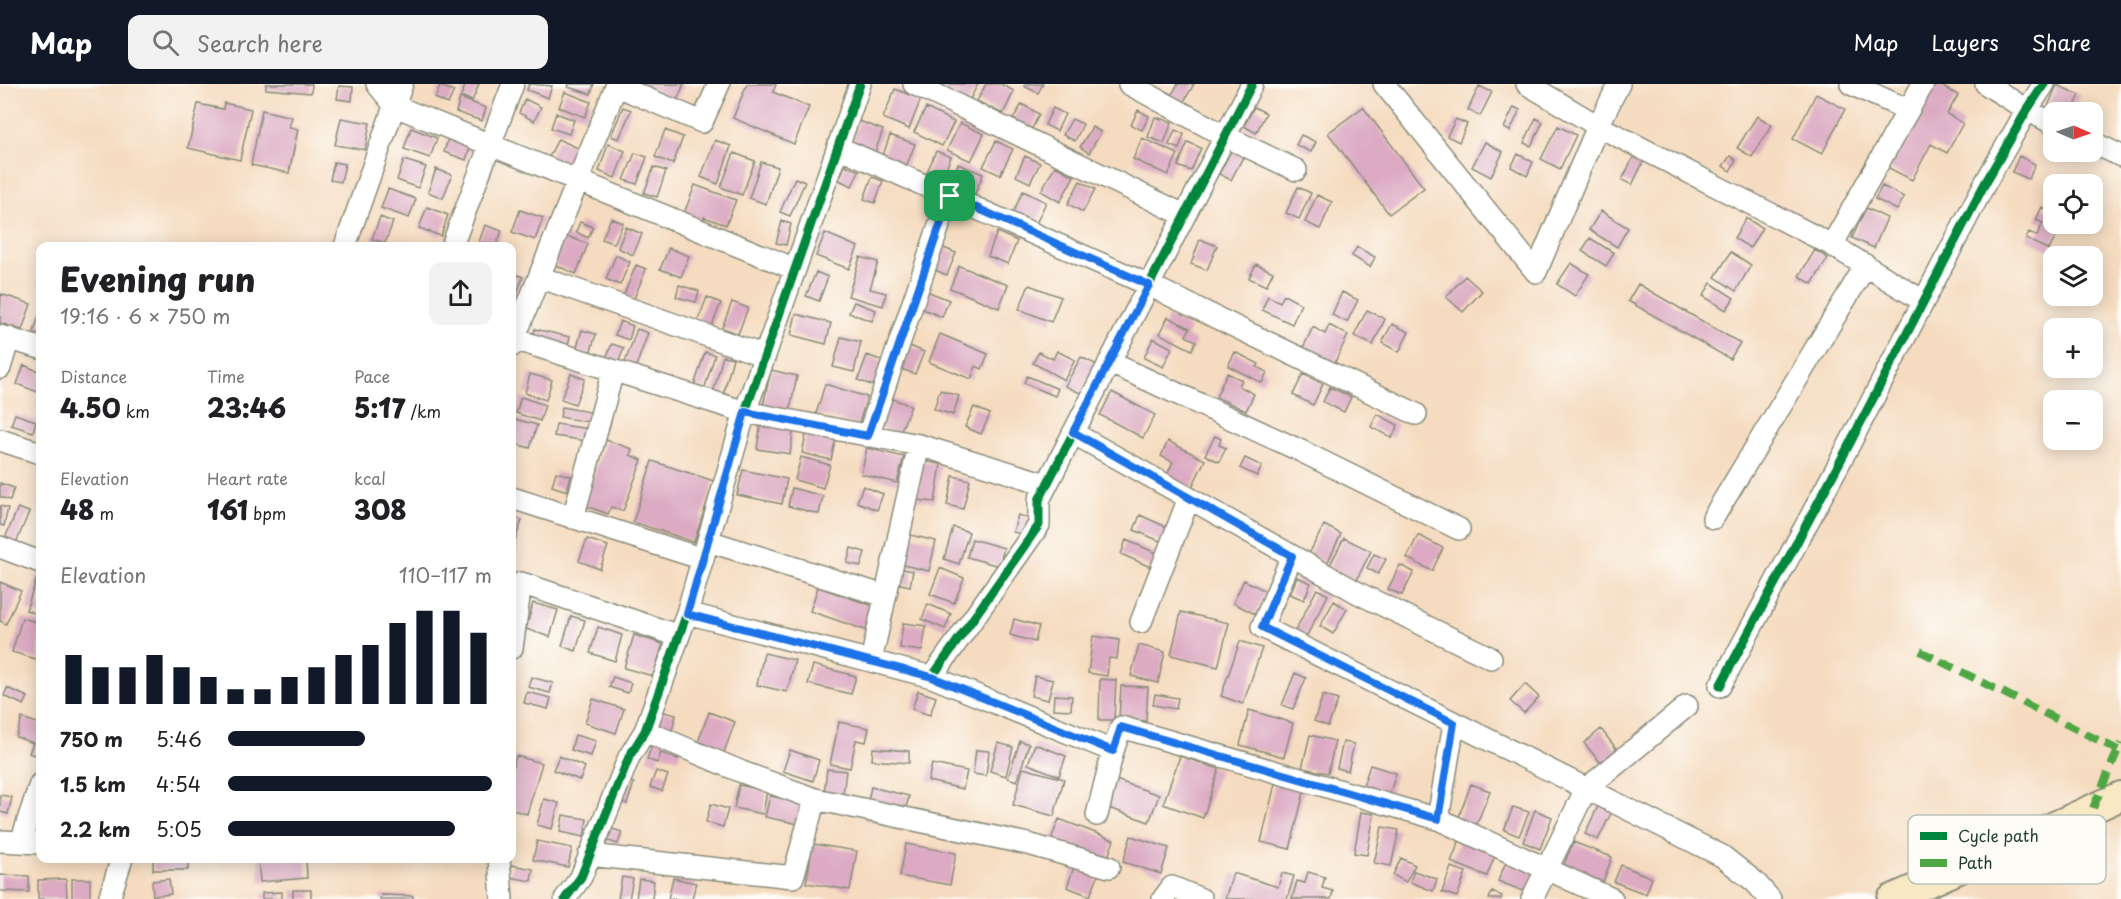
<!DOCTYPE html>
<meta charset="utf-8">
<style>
body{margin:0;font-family:"Playpen Sans",sans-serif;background:#f2f2f2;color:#202124;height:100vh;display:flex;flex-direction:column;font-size:22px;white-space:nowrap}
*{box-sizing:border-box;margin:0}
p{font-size:20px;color:#757577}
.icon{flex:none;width:33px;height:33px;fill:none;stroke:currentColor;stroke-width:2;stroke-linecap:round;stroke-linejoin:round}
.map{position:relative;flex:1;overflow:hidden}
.side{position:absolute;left:36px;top:158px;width:480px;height:621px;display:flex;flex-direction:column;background:#fff;border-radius:12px;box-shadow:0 3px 15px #0003}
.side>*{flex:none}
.needle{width:39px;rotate:92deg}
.controls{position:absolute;left:2043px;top:18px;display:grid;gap:12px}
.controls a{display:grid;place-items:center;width:60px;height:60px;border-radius:12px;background:#fff;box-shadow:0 3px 15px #0003;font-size:30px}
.pin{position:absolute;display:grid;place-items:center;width:51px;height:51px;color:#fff;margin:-26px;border-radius:12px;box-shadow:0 3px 9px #0006}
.round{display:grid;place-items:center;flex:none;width:63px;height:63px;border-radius:12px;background:#f2f2f2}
.summary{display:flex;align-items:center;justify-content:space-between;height:102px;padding:0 24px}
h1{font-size:33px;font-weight:800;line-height:45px}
.figures{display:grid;grid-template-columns:repeat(3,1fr);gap:9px;height:102px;padding:6px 24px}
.figures div{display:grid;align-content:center}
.figures b{font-size:26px;font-weight:800}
.figures small{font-size:16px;font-weight:400}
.figures p{font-size:16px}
.chart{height:168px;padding:12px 24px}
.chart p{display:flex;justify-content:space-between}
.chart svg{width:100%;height:108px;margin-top:6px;stroke:#111827;stroke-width:6}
ul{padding:0 24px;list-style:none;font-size:20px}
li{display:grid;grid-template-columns:96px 72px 1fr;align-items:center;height:45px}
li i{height:15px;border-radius:8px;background:#111827}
header{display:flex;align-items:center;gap:36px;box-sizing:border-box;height:84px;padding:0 30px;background:#111827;color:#fff}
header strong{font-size:28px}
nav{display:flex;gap:33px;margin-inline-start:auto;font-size:21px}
.search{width:420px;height:54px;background:#f2f2f2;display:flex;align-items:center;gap:15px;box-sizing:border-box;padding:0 21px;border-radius:12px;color:#757577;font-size:22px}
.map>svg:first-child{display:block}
.building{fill:#dcabc3}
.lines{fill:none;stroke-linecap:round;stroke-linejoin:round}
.street-casing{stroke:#8a8c7a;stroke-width:24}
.secondary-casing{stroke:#8a8c7a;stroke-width:32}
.street{stroke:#fff;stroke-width:21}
.secondary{stroke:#f8e8c3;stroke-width:28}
.quiet{stroke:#4fa644;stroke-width:8;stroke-dasharray:15 8;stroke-linecap:butt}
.cycleway-casing{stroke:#fdfcf7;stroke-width:13}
.cycleway{stroke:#00873e;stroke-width:9}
.route-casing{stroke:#fff;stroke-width:12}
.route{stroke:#1a73e8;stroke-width:8}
.key{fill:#fdfcf7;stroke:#bac3bc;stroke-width:1.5}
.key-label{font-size:16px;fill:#1f3d34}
</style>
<header>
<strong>Map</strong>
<div class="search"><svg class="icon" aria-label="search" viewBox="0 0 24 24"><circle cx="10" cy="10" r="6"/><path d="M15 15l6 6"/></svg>Search here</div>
<nav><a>Map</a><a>Layers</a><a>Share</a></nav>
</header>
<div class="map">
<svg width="2121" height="815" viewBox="0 0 2121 815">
<rect width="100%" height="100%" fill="#fdfcf7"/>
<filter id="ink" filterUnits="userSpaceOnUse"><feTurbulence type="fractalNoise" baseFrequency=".0167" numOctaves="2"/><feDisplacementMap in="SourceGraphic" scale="12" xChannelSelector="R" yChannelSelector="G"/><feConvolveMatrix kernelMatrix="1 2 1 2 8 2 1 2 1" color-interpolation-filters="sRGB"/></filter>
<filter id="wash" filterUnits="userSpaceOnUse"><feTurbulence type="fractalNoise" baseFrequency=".008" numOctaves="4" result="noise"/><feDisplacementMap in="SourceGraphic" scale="24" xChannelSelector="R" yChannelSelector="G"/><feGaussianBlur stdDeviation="1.35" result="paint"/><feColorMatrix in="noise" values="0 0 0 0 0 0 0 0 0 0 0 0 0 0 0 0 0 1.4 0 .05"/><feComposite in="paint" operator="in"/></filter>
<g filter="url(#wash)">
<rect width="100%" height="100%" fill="#f5dbbf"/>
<g id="blocks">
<!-- building -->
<path class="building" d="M266 0H312L311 9 266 5Z
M466 0H479L472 17 461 12Z
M529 0 552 2 548 14 527 6Z
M569 0H594L591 10 568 3Z
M642 0H684L677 16Z
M747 0H776L773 8 809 23 794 60 733 34Z
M944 0H978L968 19 941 5Z
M986 0H1001L1014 7 1003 30 977 17Z
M1025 0H1043L1038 9 1024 2Z
M1178 0H1194L1183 19 1171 12Z
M1928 0H1938L1958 11 1947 30 1963 39 1947 69 1931 60 1912 96 1885 82Z
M2057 1 2080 11 2072 28 2045 29Z
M339 2 353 3 352 17 337 15Z
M440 2 454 7 448 20 435 14Z
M1479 2 1492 8 1480 32 1468 26Z
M895 5 921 15 909 45 883 34Z
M565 8 591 18 585 33 559 23Z
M1816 10 1845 25 1822 70 1793 55Z
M460 14 486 24 482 37 456 28Z
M525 15 541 23 534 37 519 29Z
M224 19 251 25 240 76 188 64 198 20 223 25Z
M1022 20 1039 30 1032 45 1013 35Z
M623 23 631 26 619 55 611 52Z
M1254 23 1266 29 1256 49 1244 42Z
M1363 23 1424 104 1389 130 1328 49Z
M1514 23 1520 26 1510 47 1504 44Z
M926 24 954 38 942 62 914 48Z
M1053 24 1065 30 1057 47 1045 41Z
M262 26 292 33 289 43 298 45 289 89 251 81Z
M1138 26 1149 32 1142 46 1131 41Z
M556 29 574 36 569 50 551 44Z
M1757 32 1772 41 1752 73 1737 64Z
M1155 33 1172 38 1164 59 1148 53Z
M341 34 370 39 365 66 335 61Z
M1536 34 1543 38 1531 62 1524 59Z
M1072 35 1083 40 1075 57 1063 51Z
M1456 35 1467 40 1459 58 1447 52Z
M859 37 883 46 874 71 850 62Z
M960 39 984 50 971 77 947 66Z
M1558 42 1576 51 1560 85 1541 75Z
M1092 43 1101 48 1089 69 1080 63Z
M411 44 437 54 430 74 404 65Z
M665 46 683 53 673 80 655 73Z
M1175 46 1184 50 1179 65 1169 61Z
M890 51 915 60 906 83 882 74Z
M1301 51 1316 58 1311 68 1296 61Z
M1142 54 1178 70 1168 91 1133 75Z
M448 55 470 63 466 76 444 68Z
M558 55 580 65 571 86 548 75Z
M715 56 731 62 718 100 701 93Z
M996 57 1013 65 1000 91 983 83Z
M1188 58 1201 64 1191 87 1178 82Z
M1485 58 1503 68 1491 93 1472 83Z
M608 60 625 67 615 94 599 87Z
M1232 65 1244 71 1231 96 1219 90Z
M936 67 951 73 940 99 925 93Z
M1636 68 1645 74 1632 101 1622 96Z
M635 69 647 73 637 100 624 96Z
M734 69 755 77 742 111 721 103Z
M1518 70 1533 78 1527 92 1511 83Z
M1025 72 1040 79 1030 99 1016 92Z
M1730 72 1736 76 1730 87 1723 82Z
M2019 72 2035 80 2029 95 2012 88Z
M404 76 426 83 418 104 397 96Z
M334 78 345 80 341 98 330 96Z
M761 78 778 83 766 120 749 114Z
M958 80 983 90 975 110 950 100Z
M845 81 859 87 852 102 839 96Z
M1055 82 1074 92 1060 118 1041 107Z
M654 83 666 87 657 113 644 109Z
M436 85 452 91 443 114 428 108Z
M872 93 883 97 875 119 864 115Z
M795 94 805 98 790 132 780 128Z
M1080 97 1095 105 1083 128 1068 120Z
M695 101 736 116 726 141 704 133 702 139 683 132Z
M1882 102 1904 113 1897 126 1875 115Z
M1298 103 1311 109 1299 135 1286 129Z
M388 105 416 115 409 134 381 124Z
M1023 107 1046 118 1035 142 1012 131Z
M1317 111 1332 118 1320 145 1305 138Z
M427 123 448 131 441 152 419 144Z
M2042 123 2054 129V140H2062L2049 166 2026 155 2029 148 2037 152 2043 139 2036 136Z
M1866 124 1887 134 1874 164 1852 154Z
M520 126 543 134 535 156 512 148Z
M1601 127 1628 144 1617 163 1589 146Z
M380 133 393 138 385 159 372 155Z
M611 134 623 139 614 160 602 155Z
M1746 134 1762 144 1750 164 1734 154Z
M782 137 791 140 786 161 776 159Z
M580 138 593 143 588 154 576 148Z
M485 141 502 147 496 162 479 158Z
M626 143 642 150 633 171 618 164Z
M997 148 1017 157 1008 180 988 172Z
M825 149 858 163 849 185 816 172Z
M564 151 588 160 576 190 553 180Z
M1590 154 1614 169 1606 182 1582 167Z
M1200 155 1217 162 1207 186 1191 180Z
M939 162 956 169 947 191 930 184Z
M1357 163 1375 173 1370 183 1352 172Z
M669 164 689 172 681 193 660 185Z
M1815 166 1828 174 1812 200 1799 192Z
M1731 168 1751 181 1736 207 1715 193Z
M616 171 630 178 620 201 606 195Z
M860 173 878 178 870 205 886 209 883 222 848 212Z
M1571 179 1589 190 1575 212 1557 200Z
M1256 180 1273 188 1266 202 1249 194Z
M636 181 646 185 633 217 623 213Z
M959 182 1008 201 999 224 950 204Z
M816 188 828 193 819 217 806 212Z
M512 189 523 193 512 223Z
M1465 192 1482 207 1463 228 1446 213Z
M1711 199 1734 214 1726 226 1703 212Z
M1638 200 1740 259 1730 275 1628 217Z
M679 201 699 207 696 218 676 213Z
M1029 201 1061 213 1051 238 1019 225Z
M924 206 949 216 942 233 918 223Z
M1342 208 1358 216 1347 238 1332 231Z
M1 210 31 220 22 246 0 239Z
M1284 211 1301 220 1292 240 1262 226 1268 212 1280 218Z
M707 213 721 219 709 249 695 244Z
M732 218 748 224 738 250 722 244Z
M854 218 876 226 872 237 849 229Z
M1367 226 1385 235 1373 261 1354 252Z
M40 228V250L34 248Z
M796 230 831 239 826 260 791 251Z
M1168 233 1190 244 1186 252 1196 257 1192 266 1160 250Z
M620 237 633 242 629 256 615 251Z
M1392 240 1409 248 1399 268 1382 259Z
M1329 241 1348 251 1334 280 1303 264 1313 243 1325 250Z
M535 245 570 253 567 265 532 257Z
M637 245 648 249 634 288 623 284Z
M582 246 596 250 590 270 576 266Z
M940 250 988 270 982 285 976 282 971 295 929 278Z
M841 253 861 258 854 288 833 283Z
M1153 254 1172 264 1163 283 1144 274Z
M612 260 624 264 618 279 606 274Z
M905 260 924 268 915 290 896 283Z
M1057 267 1075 276 1064 296 1033 279 1039 268 1053 275Z
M705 268 715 271 704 306 694 302Z
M1235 268 1259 280 1257 283 1267 288 1262 299 1228 282Z
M867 271 883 277 874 302 858 296Z
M723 272 733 274 723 312 713 309Z
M1081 273 1097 281 1082 310 1065 302Z
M24 281 40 288V309L17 300Z
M771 286 797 292 789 330 762 325Z
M1227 289 1242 296 1239 302 1254 310 1246 327 1216 313Z
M530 290 552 296 546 316 525 309Z
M571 290 585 295 575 320 561 315Z
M1303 290 1323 300 1313 321 1293 311Z
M1027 292 1058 305 1055 312 1024 299Z
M825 300 867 313 858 342 816 330Z
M1330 303 1351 313 1344 328 1323 318Z
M940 306 959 312 953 331 934 325Z
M1112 308 1155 331 1143 354 1100 331Z
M521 313 545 321 540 337 516 329Z
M888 313 911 322 899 351 877 342Z
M562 323 595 329 593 339 560 333Z
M974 323 990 330 981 350 965 343Z
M15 330 36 337 33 348 11 341Z
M1377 330 1398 341 1392 354 1371 343Z
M515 335 537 341 530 364 512 359V348Z
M761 338 794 342 790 370 757 365Z
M556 340 589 345 587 357 554 352Z
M807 347 836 353 831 376 802 369Z
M1215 352 1221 355 1219 361 1226 364 1219 378 1205 371Z
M606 356 632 365 630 371 642 376 623 427 611 423 608 430 583 421Z
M1168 357 1205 376 1190 407 1165 395 1173 378 1161 372Z
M867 364 904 373 897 399 861 390Z
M801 373 830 381 823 404 795 396Z
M1245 374 1262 382 1257 392 1240 384Z
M652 377 714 397 694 458 633 438Z
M922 377 941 380 935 418 917 416Z
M743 386 787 395 782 420 737 411Z
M556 388 571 392 567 407 552 402Z
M953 392 970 396 963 425 947 421Z
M0 399 14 404 10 416 0 413Z
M863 402 883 410 877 426 857 418Z
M792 404 823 412 819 430 788 422Z
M0 422 8 424 4 442 0 441Z
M18 424 29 428 16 459 5 454Z
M1018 431 1033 436 1029 452 1013 448Z
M1140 431 1173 446 1167 460 1134 446Z
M512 433 522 436 512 466Z
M1324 441 1341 450 1327 480 1309 470Z
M953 443 969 448 959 480 944 475Z
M906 450 936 457 929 487 899 480Z
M1418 451 1443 464 1432 487 1407 474Z
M1344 454 1371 467 1356 497 1329 483Z
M587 455 608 462 600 485 579 477Z
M972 455 1004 464 999 482 967 473Z
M1126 456 1161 471 1155 485 1121 470Z
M851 464 865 468 861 482 847 479Z
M1374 470 1386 475 1378 490 1367 484Z
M1400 481 1414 488 1402 511 1388 505Z
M899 484 913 487 910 502 896 499Z
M940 484 964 494 954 519 930 510Z
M40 485V531L26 526Z
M1297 493 1311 499 1304 516 1290 510Z
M1244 496 1266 507 1255 530 1233 519Z
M0 498 21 507 6 540 0 537Z
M818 503 876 523 868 547 810 527Z
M1317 505 1328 511 1304 557 1293 551Z
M1334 517 1347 525 1333 550 1320 542Z
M533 519 558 526 550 553 526 545Z
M928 520 951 530 945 545 922 535Z
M1181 528 1229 539 1218 583 1171 571Z
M571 532 585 536 576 567 562 562Z
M22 534 40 539 39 576 12 568Z
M1014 535 1039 542 1035 558 1010 551Z
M903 539 926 542 922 567 900 564Z
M598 543 622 551 615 577 590 569Z
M634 551 663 560 653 592 624 584Z
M1093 552 1119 556 1117 575 1109 574 1107 592 1088 589Z
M1240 557 1262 564 1243 620 1221 612Z
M1139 561 1165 568 1158 599 1131 592Z
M764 569 795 576 787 608 757 601Z
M813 581 856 592 851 610 808 600Z
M1295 589 1306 594 1293 625 1282 621Z
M1035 592 1053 596 1048 616 1031 612Z
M531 593 553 599 550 609 528 603Z
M613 593 631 599 628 609 609 603Z
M1100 595 1116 596 1114 636H1099Z
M1525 600 1539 613 1524 629 1510 617Z
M1121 602 1148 603 1146 637 1119 635Z
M7 604 28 613 24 621 4 612Z
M918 607 936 613 930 631 912 625Z
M527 608 551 614 548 625 524 619Z
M1155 610 1178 614 1176 625 1153 621Z
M1054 611 1072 612 1071 626 1053 625Z
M1323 611 1338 616 1328 642 1314 637Z
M593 615 624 625 616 649 585 639Z
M1249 626 1293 639 1284 673 1240 661Z
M661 627 676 631 672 647 657 643Z
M709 628 735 638 723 671 697 661Z
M22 634 40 640V661L37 672 29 669 33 659 16 653Z
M839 638 869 644 866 658 856 656 850 684 830 680Z
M1601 645 1621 671 1605 684 1584 659Z
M575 651 596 657 591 672 571 666Z
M1310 651 1335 657 1328 689 1302 684Z
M655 653 682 663 678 675 661 669 657 679 647 675Z
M1020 657 1029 660 1017 697 1008 694Z
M1343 658 1354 660 1348 687 1337 684Z
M998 659 1013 663 1006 692 990 687Z
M1035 660 1066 672 1059 692 1028 680Z
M873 664 909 667V679L872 676Z
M790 666 819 676 813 697 783 687Z
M976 666 989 667 986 692 973 690Z
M516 672 542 679 527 730 512 726V686Z
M559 672 585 683 580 696 553 686Z
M1180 672 1219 685 1203 734 1163 720Z
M932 680 967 687 963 705 928 697Z
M1370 681 1396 689 1388 716 1361 708Z
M1023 684 1064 695 1054 732 1013 721Z
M827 685 846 687 843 711 824 709Z
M656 687 668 691 662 707 650 703Z
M1113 695 1159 711 1149 738 1103 722Z
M1276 696 1305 704 1290 765 1261 758Z
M626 697 634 699 627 720 619 717Z
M1471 700 1490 707 1476 742 1458 735Z
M739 701 767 707 763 730 734 724Z
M871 703 909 712 901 744 864 735Z
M0 711 12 713 8 730 0 728Z
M770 712 804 719 799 740 765 733Z
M544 715 559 719 552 745 537 741Z
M1600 718 1613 725 1598 756 1585 750Z
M711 720 728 725 723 743 706 738Z
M1513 723 1529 728 1519 752 1504 746Z
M1535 726 1552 733 1540 765 1523 758Z
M1361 728 1374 730 1367 771 1354 769Z
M563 731 587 735 584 753 560 748Z
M1059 735 1114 756 1106 779 1050 758Z
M606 743 622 748 618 760 602 755Z
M1382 743 1399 746 1391 782 1374 779Z
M1131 752 1169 764 1161 790 1123 778Z
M1460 755 1496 769 1487 792 1451 778Z
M537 757 572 764 568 783 533 776Z
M1573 758 1612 773 1603 798 1563 783Z
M813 760 857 767 850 806 806 799Z
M906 760 956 769 950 801 900 792Z
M153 774H188V786H153Z
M258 774H306L307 794 260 798Z
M1077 774 1101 784 1090 812 1067 803Z
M1401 774 1415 781 1406 798 1393 791Z
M1506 778 1535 789 1528 809 1498 797Z
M512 781 533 785 531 797 509 793Z
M1621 781 1652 794 1646 810 1614 798Z
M1451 783 1466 788 1457 813 1442 808Z
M1414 787 1437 795 1433 807 1410 798Z
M1308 788 1325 793 1322 804 1333 807 1331 815H1292L1297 797 1305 799Z
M1233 789 1278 803 1282 789 1294 792 1287 815H1225Z
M0 791 29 792V808L0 807Z
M622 793 633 795 629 815H618Z
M673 794 696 799 692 815H668Z
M66 795 67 815H38V796Z
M72 795H90V815H72Z
M169 795 171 810 153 812 152 797Z
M639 795 654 797 652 815H636Z
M293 806H311V815H293Z
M282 808V815H262V809Z
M1492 808 1502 812 1501 815H1489Z
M381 811 413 812V815H380Z"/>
</g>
</g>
<g filter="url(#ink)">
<use href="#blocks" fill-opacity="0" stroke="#8a8c7a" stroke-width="1.5"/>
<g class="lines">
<defs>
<path id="street" d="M377 0 395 22 795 185
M914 0 1184 131
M1129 0 1225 52 1296 86
M1384 0 1536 188 1598 42 1619 0
M1527 0 1598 42 1832 161 1923 0
M1851 0 1908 26
M1986 0 2027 26 2054 40
M617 2 702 38 719 0
M2092 58 2121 72
M838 63 1149 201 1416 330
M1832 161 1923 217
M345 162 402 0
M452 162 513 0
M539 193 765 272
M0 252 40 264
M512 254 514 255 617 0
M512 262 514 255 745 328 919 361 1046 400
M1109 278 1301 367 1459 445
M0 284 9 254
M1073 349 1360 510 1491 574
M868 352 949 112
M0 356 40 369
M512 414 703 475
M573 434 613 287
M1713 434 1866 181
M708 457 885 512
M0 463 40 478
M1292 472 1262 543 1722 772 1755 798 1770 815
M687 529 932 593 1113 667
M1141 538 1189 414
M512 564 521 499 679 552
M871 577 919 361
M932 593 1039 441V416L1252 0
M1720 602 1850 359 1983 103 2027 26 2044 0
M645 647 742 688 815 715 1028 760 1109 783
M1097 731 1113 667 1121 643 1438 735 1612 815
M1438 735 1454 639
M0 757 40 759
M21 758 40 700
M589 771 793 793 815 715
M499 774 502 815
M109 815 122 774
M565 815 581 793 629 673 645 647 687 529 745 328 860 0
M1163 815 1172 803 1201 815
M1532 815 1586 705 1687 622"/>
<path id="secondary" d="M1892 815 2121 712"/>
</defs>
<!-- street casing -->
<use href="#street" class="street-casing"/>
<!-- secondary casing -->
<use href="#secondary" class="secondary-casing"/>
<!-- street -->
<use href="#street" class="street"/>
<!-- secondary -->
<use href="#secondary" class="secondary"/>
<!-- quiet -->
<path class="quiet" d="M1920 567 2118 666
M2093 724 2121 659"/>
<defs>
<path id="cycleway" d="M932 593 1039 441V416L1252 0
M1720 602 1850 359 1983 103 2027 26 2044 0
M565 815 581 793 629 673 645 647 687 529 745 328 860 0"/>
</defs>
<!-- cycleway casing -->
<use href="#cycleway" class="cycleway-casing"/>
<!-- cycleway -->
<use href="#cycleway" class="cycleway"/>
</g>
</g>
<g class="lines" filter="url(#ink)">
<defs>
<path id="route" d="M950 112 1149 201 1073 348 1292 472 1262 543 1454 639 1438 735 1121 643 1113 667 932 593 687 530 745 328 868 352Z"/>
</defs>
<!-- route casing -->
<use href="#route" class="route-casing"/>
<!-- route -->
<use href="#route" class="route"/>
</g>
<!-- legend -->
<rect x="1908" y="731" width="198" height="69" rx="9" class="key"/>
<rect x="1920" y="748" width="27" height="8" fill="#00873e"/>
<rect x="1920" y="775" width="27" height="8" fill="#4fa644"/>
<g class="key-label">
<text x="1958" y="758">Cycle path</text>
<text x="1958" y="785">Path</text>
</g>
</svg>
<div class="controls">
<a><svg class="needle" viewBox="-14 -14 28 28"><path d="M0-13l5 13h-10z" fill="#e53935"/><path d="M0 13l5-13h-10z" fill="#757577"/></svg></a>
<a><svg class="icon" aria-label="locate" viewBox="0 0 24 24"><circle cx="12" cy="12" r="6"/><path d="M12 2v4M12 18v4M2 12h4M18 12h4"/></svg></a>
<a><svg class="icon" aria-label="layers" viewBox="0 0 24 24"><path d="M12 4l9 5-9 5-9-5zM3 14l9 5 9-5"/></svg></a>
<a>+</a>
<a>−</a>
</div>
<div class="pin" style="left:950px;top:112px;background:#1e9e55"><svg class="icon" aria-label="arrive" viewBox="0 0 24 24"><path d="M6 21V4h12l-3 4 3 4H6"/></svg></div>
<section class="side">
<div class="summary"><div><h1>Evening run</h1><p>19:16 · 6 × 750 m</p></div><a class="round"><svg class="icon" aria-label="share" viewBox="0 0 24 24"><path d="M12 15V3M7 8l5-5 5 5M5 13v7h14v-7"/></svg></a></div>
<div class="figures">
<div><p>Distance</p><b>4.50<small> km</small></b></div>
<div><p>Time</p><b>23:46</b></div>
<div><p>Pace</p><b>5:17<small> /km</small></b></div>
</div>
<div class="figures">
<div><p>Elevation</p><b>48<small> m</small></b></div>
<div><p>Heart rate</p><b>161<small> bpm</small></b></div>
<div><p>kcal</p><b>308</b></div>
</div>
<div class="chart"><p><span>Elevation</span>110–117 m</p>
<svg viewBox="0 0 160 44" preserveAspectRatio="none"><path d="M5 44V24M15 44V29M25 44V29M35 44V24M45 44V29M55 44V33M65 44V38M75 44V38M85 44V33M95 44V29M105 44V24M115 44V20M125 44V11M135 44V6M145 44V6M155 44V15"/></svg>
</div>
<ul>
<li><b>750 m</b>5:46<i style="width:52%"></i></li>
<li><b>1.5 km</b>4:54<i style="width:100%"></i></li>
<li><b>2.2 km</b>5:05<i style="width:86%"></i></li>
</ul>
</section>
</div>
